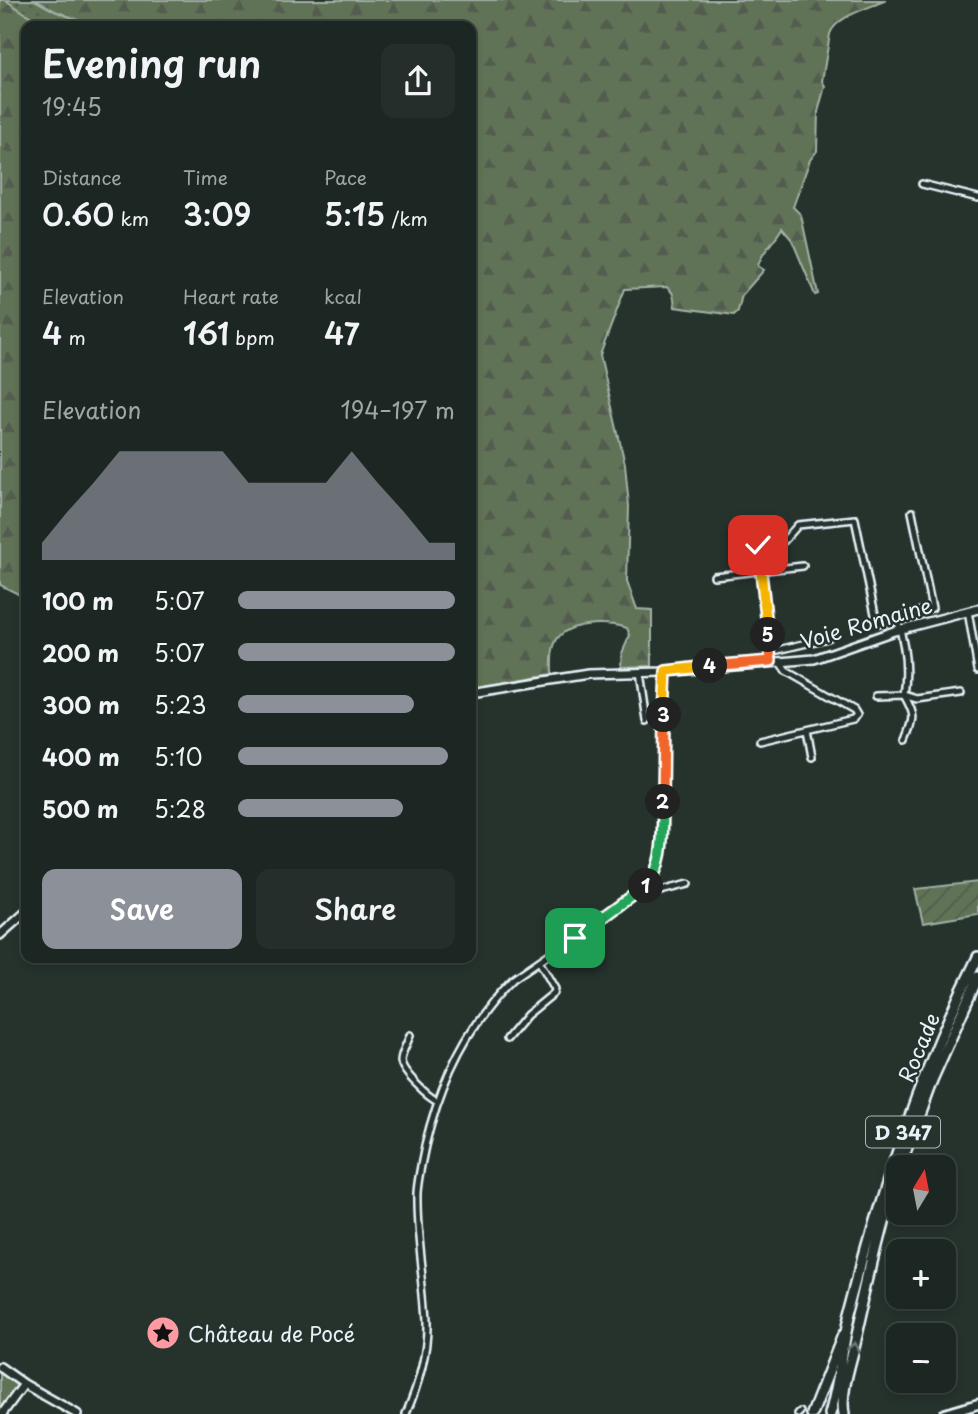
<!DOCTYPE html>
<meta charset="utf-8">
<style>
body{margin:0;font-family:"Playpen Sans",sans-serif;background:#252e2a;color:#f1f3f6;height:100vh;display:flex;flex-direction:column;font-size:26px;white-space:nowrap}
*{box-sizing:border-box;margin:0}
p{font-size:23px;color:#a0a5a5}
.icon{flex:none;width:38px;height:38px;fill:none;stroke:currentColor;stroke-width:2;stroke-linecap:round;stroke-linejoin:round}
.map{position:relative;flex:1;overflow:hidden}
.details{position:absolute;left:21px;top:21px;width:455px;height:942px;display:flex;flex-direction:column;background:#1c2622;border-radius:14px;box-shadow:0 4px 10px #0003,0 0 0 2px #3a4340}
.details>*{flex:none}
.needle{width:46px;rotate:10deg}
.buttons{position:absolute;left:886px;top:1155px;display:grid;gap:14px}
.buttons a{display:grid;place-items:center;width:70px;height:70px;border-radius:14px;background:#1c2622;box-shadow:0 4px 10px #0003,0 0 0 2px #3a4340;font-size:35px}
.pin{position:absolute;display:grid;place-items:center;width:60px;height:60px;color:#fff;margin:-30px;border-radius:14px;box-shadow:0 4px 10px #0006}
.km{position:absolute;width:35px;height:35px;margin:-18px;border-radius:50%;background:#222;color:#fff;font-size:19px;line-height:35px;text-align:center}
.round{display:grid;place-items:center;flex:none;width:74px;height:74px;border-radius:14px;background:#252e2a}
.head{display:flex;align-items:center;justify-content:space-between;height:119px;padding:0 21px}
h1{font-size:38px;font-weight:600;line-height:52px}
.figures{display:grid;grid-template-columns:repeat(3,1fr);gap:10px;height:119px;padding:7px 21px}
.figures div{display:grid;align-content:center}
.figures b{font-size:30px;font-weight:600}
.figures small{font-size:19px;font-weight:400}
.figures p{font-size:19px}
.chart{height:196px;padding:14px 21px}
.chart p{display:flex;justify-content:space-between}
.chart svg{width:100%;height:126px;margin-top:7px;fill:#8c9099;opacity:.7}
.action{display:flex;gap:14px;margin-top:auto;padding:14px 21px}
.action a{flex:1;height:80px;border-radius:14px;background:#8c9099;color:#fff;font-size:28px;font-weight:600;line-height:80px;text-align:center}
.action a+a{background:#252e2a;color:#f1f3f6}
ul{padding:0 21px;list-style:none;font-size:23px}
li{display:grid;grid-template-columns:112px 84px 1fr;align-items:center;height:52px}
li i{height:18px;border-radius:9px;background:#8c9099}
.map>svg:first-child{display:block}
.grass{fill:url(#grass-dots);stroke:#a4b2a7;stroke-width:2}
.forest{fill:url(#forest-firs);stroke:#a4b2a7;stroke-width:2}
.garden{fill:url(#garden-furrows);stroke:#a4b2a7;stroke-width:2}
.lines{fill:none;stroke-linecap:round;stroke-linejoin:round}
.minor-casing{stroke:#e8f1f8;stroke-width:10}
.tertiary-casing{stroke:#e8f1f8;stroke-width:12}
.secondary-casing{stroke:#e8f1f8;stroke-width:13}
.primary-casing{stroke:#e8f1f8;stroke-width:14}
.trunk-casing{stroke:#e8f1f8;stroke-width:14}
.minor{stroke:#26332d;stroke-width:5}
.tertiary{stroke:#26332d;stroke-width:7}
.secondary{stroke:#26332d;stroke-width:8}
.primary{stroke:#26332d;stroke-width:9}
.trunk{stroke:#26332d;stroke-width:9}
.oneway{stroke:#6a7674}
.split-1-casing{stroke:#fff;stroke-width:14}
.split-2-casing{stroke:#fff;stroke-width:14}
.split-3-casing{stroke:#fff;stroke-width:14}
.split-4-casing{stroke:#fff;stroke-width:14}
.split-5-casing{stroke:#fff;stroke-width:14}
.split-6-casing{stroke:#fff;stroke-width:14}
.split-1{stroke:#22a559;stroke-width:9}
.split-2{stroke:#22a559;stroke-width:9}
.split-3{stroke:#f0652b;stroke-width:9}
.split-4{stroke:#f5b400;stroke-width:9}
.split-5{stroke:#f0652b;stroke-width:9}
.split-6{stroke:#f5b400;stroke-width:9}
.labels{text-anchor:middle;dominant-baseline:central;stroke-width:5;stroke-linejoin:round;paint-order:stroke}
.shield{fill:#26332d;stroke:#aeb8bb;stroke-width:2}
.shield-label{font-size:19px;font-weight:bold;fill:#e8f1f8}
.street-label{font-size:21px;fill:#e8f1f8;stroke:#26332d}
.poi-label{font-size:21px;fill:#e8f1f8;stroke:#26332d;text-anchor:start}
</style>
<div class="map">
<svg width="978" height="1414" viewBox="0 0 978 1414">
<defs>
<pattern id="grass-dots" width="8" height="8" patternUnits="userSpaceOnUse" patternTransform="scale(1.75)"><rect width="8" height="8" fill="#607356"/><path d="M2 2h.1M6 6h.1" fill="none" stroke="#525b4f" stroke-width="1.8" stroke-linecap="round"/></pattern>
<pattern id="forest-firs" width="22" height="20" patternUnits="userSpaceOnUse" patternTransform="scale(1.75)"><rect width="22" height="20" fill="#607356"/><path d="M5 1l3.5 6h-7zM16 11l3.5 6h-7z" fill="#525b4f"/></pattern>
<pattern id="garden-furrows" width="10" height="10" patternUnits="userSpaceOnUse" patternTransform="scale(1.75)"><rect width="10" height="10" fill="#607356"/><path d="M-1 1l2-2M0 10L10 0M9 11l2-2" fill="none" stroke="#525b4f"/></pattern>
</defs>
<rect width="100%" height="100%" fill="#26332d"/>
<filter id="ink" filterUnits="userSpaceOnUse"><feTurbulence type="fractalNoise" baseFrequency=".0143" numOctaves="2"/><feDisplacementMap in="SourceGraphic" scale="14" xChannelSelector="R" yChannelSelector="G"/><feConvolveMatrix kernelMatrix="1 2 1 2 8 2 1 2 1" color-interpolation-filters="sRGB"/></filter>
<g filter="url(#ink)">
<!-- grass -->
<path class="grass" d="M5 0H35L55 11 94 26H44Z"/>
<!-- forest -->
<path class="forest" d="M0 0H5L45 26H26V598L0 585Z
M35 0H886C870 8 836 16 830 34L822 81 825 86 818 112 817 151 810 160 793 207 801 215 818 294 815 295 792 240 782 228C775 241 761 252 758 266L764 270 742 295 738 311 734 315 675 307C674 298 674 291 666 287L625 289 600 355 625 464 629 506 627 581 637 609 652 610V666L621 667 622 653 630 635 627 628C607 622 561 620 554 646 551 654 552 665 552 674L471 688V26H94L55 11Z
M0 1371 17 1385 0 1408Z"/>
<!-- garden -->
<path class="garden" d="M978 882V914L923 923 915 889Z"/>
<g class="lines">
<defs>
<path id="minor" d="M922 184 978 198
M912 512 932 608 899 617 897 619C905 644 908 670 904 695L917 699 961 693
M754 538 758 542 784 541 798 525 855 519 876 619 878 623 897 619
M758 542 771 661
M714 576 803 566
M968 611 978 670
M770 652 828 638
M640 672 647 721
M876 696 904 695C916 716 915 718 906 740
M807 730 812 757
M760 741 853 719 857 715 854 710 786 671 779 661
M643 889 649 894 688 884
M410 1035C408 1043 401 1052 401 1061 402 1072 428 1097 438 1101
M507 1039 527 1015 554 993 555 989 539 961
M406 1414C418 1386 428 1352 427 1321 425 1278 416 1236 417 1193 418 1178 422 1161 425 1146 440 1082 466 1025 513 979L643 889C657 875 660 859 661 839L666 671
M798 1414 800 1412"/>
<path id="tertiary" d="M471 693 588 674 663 672 814 659 894 631 978 609
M0 935 26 912
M0 1367 24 1384 77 1414
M2 1414 24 1384"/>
<path id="secondary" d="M944 1414 978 1404"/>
<path id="primary" d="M812 1414 843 1335"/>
<path id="trunk" d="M900 1167 932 1080 978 977
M830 1414C840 1380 842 1344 851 1309 883 1187 921 1070 978 957
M844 1414C840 1393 850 1365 855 1344 868 1287 880 1230 898 1174"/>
</defs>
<!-- minor casing -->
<use href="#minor" class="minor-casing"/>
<!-- tertiary casing -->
<use href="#tertiary" class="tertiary-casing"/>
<!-- secondary casing -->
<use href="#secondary" class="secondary-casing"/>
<!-- primary casing -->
<use href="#primary" class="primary-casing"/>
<!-- trunk casing -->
<use href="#trunk" class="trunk-casing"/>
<!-- minor -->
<use href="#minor" class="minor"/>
<!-- tertiary -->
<use href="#tertiary" class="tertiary"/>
<!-- secondary -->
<use href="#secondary" class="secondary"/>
<!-- primary -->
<use href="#primary" class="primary"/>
<!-- trunk -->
<use href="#trunk" class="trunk"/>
</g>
<!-- one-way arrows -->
<defs><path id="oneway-chevron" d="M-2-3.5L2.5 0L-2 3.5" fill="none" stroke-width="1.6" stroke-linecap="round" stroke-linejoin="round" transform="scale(1.75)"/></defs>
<use class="oneway" href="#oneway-chevron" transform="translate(854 1347) rotate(-78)"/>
</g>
<g class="lines" filter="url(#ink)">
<defs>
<path id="split-1" d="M575 938 646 886"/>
<path id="split-2" d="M646 886C666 865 662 829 663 802"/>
<path id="split-3" d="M663 802 664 715"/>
<path id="split-4" d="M664 715 666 671 710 666"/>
<path id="split-5" d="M710 666 771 661 768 635"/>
<path id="split-6" d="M758 545 768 635"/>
</defs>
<!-- split-1 casing -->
<use href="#split-1" class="split-1-casing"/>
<!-- split-2 casing -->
<use href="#split-2" class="split-2-casing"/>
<!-- split-3 casing -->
<use href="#split-3" class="split-3-casing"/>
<!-- split-4 casing -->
<use href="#split-4" class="split-4-casing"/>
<!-- split-5 casing -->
<use href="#split-5" class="split-5-casing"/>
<!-- split-6 casing -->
<use href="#split-6" class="split-6-casing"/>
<!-- split-1 -->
<use href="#split-1" class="split-1"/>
<!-- split-2 -->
<use href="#split-2" class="split-2"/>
<!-- split-3 -->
<use href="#split-3" class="split-3"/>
<!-- split-4 -->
<use href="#split-4" class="split-4"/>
<!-- split-5 -->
<use href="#split-5" class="split-5"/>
<!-- split-6 -->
<use href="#split-6" class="split-6"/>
</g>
<!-- icons -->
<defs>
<symbol id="sight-disc" viewBox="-11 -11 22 22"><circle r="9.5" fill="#ff9aa2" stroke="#26332d"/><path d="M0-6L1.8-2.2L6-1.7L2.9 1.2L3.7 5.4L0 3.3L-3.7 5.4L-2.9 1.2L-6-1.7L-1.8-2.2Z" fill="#111"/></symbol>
</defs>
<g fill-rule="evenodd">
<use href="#sight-disc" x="144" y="1314" width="38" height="38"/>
</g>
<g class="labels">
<!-- shield labels -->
<rect class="shield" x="866" y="1116.5" width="74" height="31" rx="5"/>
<g class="shield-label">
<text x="903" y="1132">D 347</text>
</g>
<!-- street labels -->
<g class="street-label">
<text transform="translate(866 622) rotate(-16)">Voie Romaine</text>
<text transform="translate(918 1047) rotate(-67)">Rocade</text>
</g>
<!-- poi labels -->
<g class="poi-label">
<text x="188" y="1333">Château de Pocé</text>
</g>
</g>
</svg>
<div class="buttons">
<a><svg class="needle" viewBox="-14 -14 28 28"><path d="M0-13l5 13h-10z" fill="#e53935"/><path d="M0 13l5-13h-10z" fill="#a0a5a5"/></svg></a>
<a>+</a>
<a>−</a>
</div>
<div class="pin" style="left:575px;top:938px;background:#1e9e55"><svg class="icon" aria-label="arrive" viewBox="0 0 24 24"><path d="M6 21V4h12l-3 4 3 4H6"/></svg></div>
<div class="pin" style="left:758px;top:545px;background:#d93025"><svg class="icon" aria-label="check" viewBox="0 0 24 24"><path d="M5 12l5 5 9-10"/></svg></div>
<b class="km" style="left:646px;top:886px">1</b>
<b class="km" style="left:663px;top:802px">2</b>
<b class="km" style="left:664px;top:715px">3</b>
<b class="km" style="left:710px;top:666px">4</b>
<b class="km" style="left:768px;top:635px">5</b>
<section class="details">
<div class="head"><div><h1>Evening run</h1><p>19:45</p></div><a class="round"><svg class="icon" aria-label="share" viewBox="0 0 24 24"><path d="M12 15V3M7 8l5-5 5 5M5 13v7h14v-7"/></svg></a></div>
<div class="figures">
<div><p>Distance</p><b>0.60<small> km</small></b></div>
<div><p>Time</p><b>3:09</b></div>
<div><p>Pace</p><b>5:15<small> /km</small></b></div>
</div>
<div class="figures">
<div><p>Elevation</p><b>4<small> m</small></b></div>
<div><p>Heart rate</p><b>161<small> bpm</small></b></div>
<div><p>kcal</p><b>47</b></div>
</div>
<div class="chart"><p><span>Elevation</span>194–197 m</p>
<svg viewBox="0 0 160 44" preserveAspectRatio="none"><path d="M0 44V38L10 27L20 17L30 6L40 6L50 6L60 6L70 6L80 17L90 17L100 17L110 17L120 6L130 17L140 27L150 38L160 38V44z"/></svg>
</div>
<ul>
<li><b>100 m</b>5:07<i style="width:100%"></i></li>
<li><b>200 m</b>5:07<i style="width:100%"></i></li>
<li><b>300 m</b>5:23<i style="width:81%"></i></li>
<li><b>400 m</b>5:10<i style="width:97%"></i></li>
<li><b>500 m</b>5:28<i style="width:76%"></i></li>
</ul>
<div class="action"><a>Save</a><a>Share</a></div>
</section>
</div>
